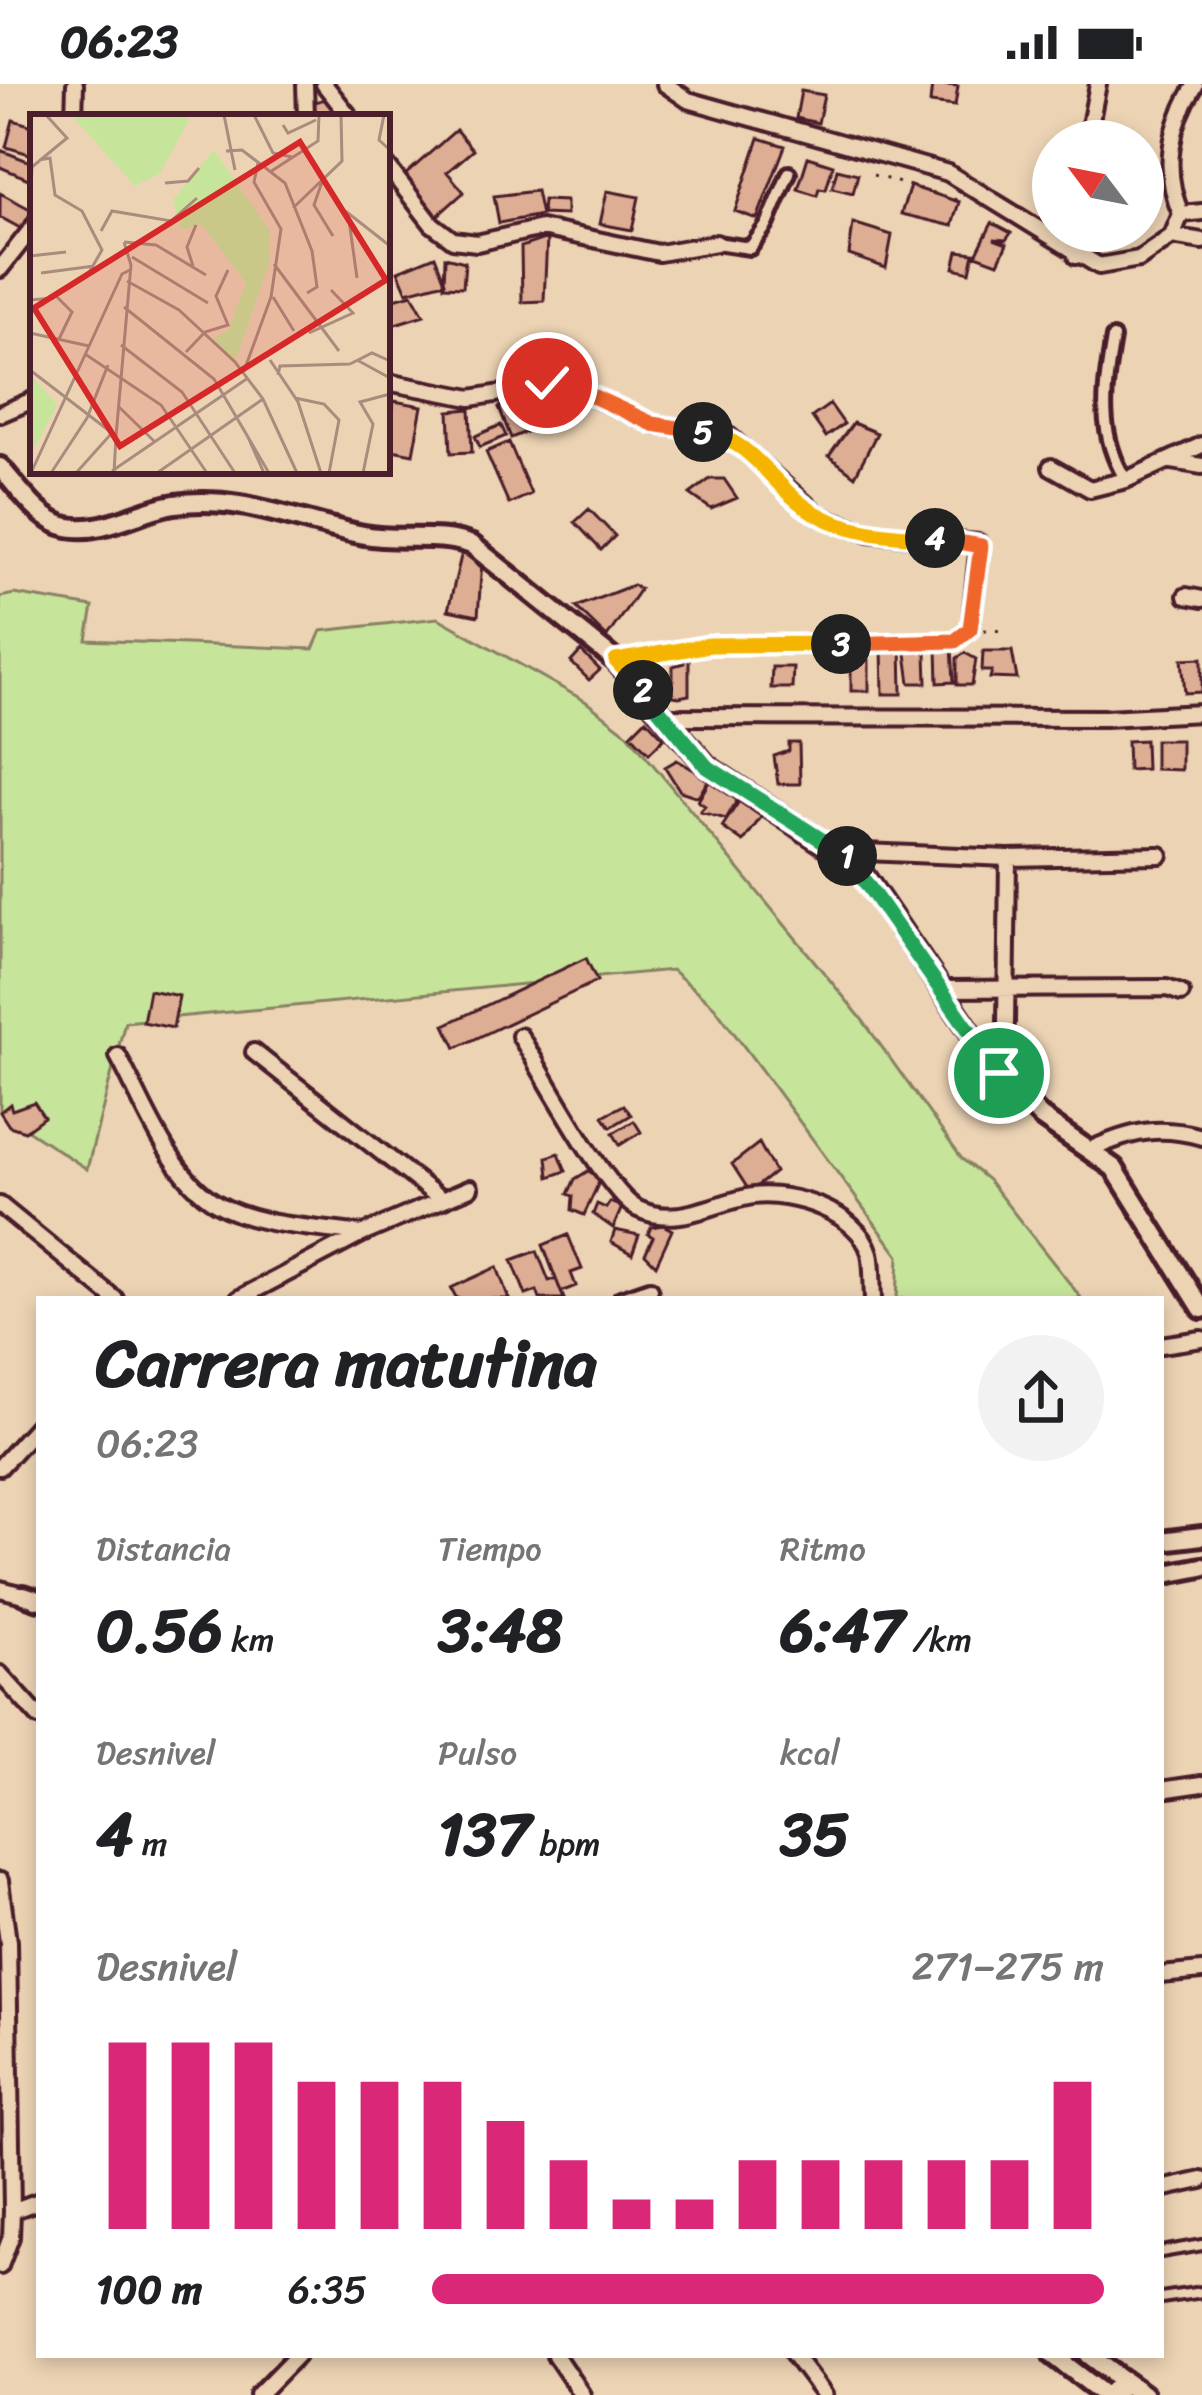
<!DOCTYPE html>
<html lang="es">
<meta charset="utf-8">
<style>
body{margin:0;font-family:Sriracha,sans-serif;background:#f2f2f2;color:#202124;height:100vh;display:flex;flex-direction:column;font-size:45px;white-space:nowrap}
*{box-sizing:border-box;margin:0}
p{font-size:39px;color:#757577}
.icon{flex:none;width:66px;height:66px;fill:none;stroke:currentColor;stroke-width:2;stroke-linecap:round;stroke-linejoin:round}
.map{position:relative;flex:1;overflow:hidden}
.panel{position:absolute;left:36px;top:1212px;width:1128px;height:1062px;display:flex;flex-direction:column;background:#fff;border-radius:0px;box-shadow:0 6px 18px #0003}
.panel>*{flex:none}
.needle{width:78px;rotate:302deg}
.fabs{position:absolute;left:1032px;top:36px;display:grid;gap:24px}
.fabs a{display:grid;place-items:center;width:132px;height:132px;border-radius:50%;background:#fff;box-shadow:0 6px 18px #0003;font-size:60px}
.pin{position:absolute;display:grid;place-items:center;width:102px;height:102px;color:#fff;margin:-51px;border:6px solid #fff;border-radius:50%;box-shadow:0 3px 12px #0007}
.km{position:absolute;width:60px;height:60px;margin:-30px;border-radius:50%;background:#222;color:#fff;font-size:33px;line-height:60px;text-align:center}
.round{display:grid;place-items:center;flex:none;width:126px;height:126px;border-radius:63px;background:#f2f2f2}
.summary{display:flex;align-items:center;justify-content:space-between;height:204px;padding:0 60px}
h1{font-size:66px;font-weight:700;line-height:90px}
.figures{display:grid;grid-template-columns:repeat(3,1fr);gap:18px;height:204px;padding:12px 60px}
.figures div{display:grid;align-content:center}
.figures b{font-size:60px;font-weight:700}
.figures small{font-size:33px;font-weight:400}
.figures p{font-size:33px}
.chart{height:336px;padding:24px 60px}
.chart p{display:flex;justify-content:space-between}
.chart svg{width:100%;height:216px;margin-top:12px;stroke:#db2777;stroke-width:6}
ul{padding:0 60px;list-style:none;font-size:39px}
li{display:grid;grid-template-columns:192px 144px 1fr;align-items:center;height:90px}
li i{height:30px;border-radius:15px;background:#db2777}
.status{display:flex;justify-content:space-between;align-items:center;height:84px;padding:0 60px;background:#fff;direction:ltr}
.status svg{height:33px;fill:currentColor}
.map>svg:first-child{display:block}
.green{fill:#c7e49b;stroke:#888263;stroke-width:3}
.building{fill:#ddae93;stroke:#4a1f2b;stroke-width:3}
.lines{fill:none;stroke-linecap:round;stroke-linejoin:round}
.service-casing{stroke:#4a1f2b;stroke-width:16}
.pedestrian-casing{stroke:#4a1f2b;stroke-width:20}
.minor-casing{stroke:#4a1f2b;stroke-width:22}
.tertiary-casing{stroke:#4a1f2b;stroke-width:26}
.secondary-casing{stroke:#4a1f2b;stroke-width:27}
.path{stroke:#4a1f2b;stroke-width:3;stroke-dasharray:3 9;stroke-linecap:butt}
.service{stroke:#ecd3b4;stroke-width:8}
.pedestrian{stroke:#ecd3b4;stroke-width:10}
.minor{stroke:#ecd3b4;stroke-width:14}
.tertiary{stroke:#ecd3b4;stroke-width:16}
.secondary{stroke:#ecd3b4;stroke-width:18}
.split-1-casing{stroke:#fff;stroke-width:24}
.split-2-casing{stroke:#fff;stroke-width:24}
.split-3-casing{stroke:#fff;stroke-width:24}
.split-4-casing{stroke:#fff;stroke-width:24}
.split-5-casing{stroke:#fff;stroke-width:24}
.split-6-casing{stroke:#fff;stroke-width:24}
.split-1{stroke:#22a559;stroke-width:15}
.split-2{stroke:#22a559;stroke-width:15}
.split-3{stroke:#f5b400;stroke-width:15}
.split-4{stroke:#f0652b;stroke-width:15}
.split-5{stroke:#f5b400;stroke-width:15}
.split-6{stroke:#f0652b;stroke-width:15}
.inset-road{fill:none;stroke:#ab8b7d;stroke-width:3}
.view{fill:#d62828;fill-opacity:0.15;stroke:#d62828;stroke-width:6}
.inset-edge{fill:none;stroke:#4a1f2b;stroke-width:6}
</style>
<div class="status"><b>06:23</b><svg viewBox="0 0 49 12"><path d="M0 12V9h3v3zM5 12V6h3v6zM10 12V3h3v9zM15 12V0h3v12zM26 1h20v11H26zM47 4h2v5h-2z"/></svg></div>
<div class="map">
<svg width="1202" height="2311" viewBox="0 0 1202 2311">
<rect width="100%" height="100%" fill="#ecd3b4"/>
<filter id="ink" filterUnits="userSpaceOnUse"><feTurbulence type="fractalNoise" baseFrequency=".00833" numOctaves="2"/><feDisplacementMap in="SourceGraphic" scale="24" xChannelSelector="R" yChannelSelector="G"/><feConvolveMatrix kernelMatrix="1 2 1 2 8 2 1 2 1" color-interpolation-filters="sRGB"/></filter>
<g filter="url(#ink)">
<!-- green -->
<path class="green" d="M14 510 93 523 87 556 313 565 321 547 438 534 585 617 628 650 861 934 962 1075 988 1096 1082 1215H897L899 1172 714 922 672 886 125 938 87 1085 0 1028V513Z"/>
<!-- building -->
<path class="building" d="M932 0 958 2 955 22 930 19Z
M801 7 824 11 818 39 796 34Z
M325 15 338 33H315L311 19Z
M13 36 33 42V71L6 63Z
M456 46 473 66 447 88 464 108 437 132 403 93Z
M759 54 785 62 757 135 735 127Z
M0 66 33 79V97L0 83Z
M808 73 833 81 826 105 819 104 817 111 798 105Z
M837 85 858 90 853 109 832 104Z
M910 102 959 118 952 142 901 130Z
M536 107 541 131 499 139 494 112Z
M607 107 639 113 632 146 600 140Z
M0 109 32 126 22 145 0 133Z
M543 116 566 117V131L542 130Z
M853 139 892 151 886 184 849 171Z
M992 139 1011 149 1006 156 994 155 1007 160 998 179 976 171Z
M547 154 544 217 522 218 521 163Z
M958 167 974 169 970 188 954 184Z
M435 172 445 198 407 208 398 187Z
M445 173 465 178 463 203 444 202Z
M412 210 424 231 392 241 387 217Z
M523 313 536 344 511 354 499 323Z
M394 317 422 322 413 370 387 365Z
M830 320 844 340 826 353 812 333Z
M470 325 472 368 451 369 449 327Z
M853 339 877 349 855 392 829 372Z
M501 341 506 352 480 363 475 352Z
M509 358 531 410 509 420 486 368Z
M710 395H724L737 414 711 425 690 410Z
M589 425 615 452 601 466 575 438Z
M463 464 482 477 478 532 448 526Z
M633 501 640 505 607 553 576 523Z
M901 561 902 610H883L882 562Z
M905 562 926 569 927 599H910Z
M952 563 954 598 938 599 937 564Z
M581 567 600 586 589 596 571 578Z
M983 567H1012L1017 595 990 594 992 587H982Z
M684 569H689V611L679 613 673 612V582L684 579Z
M965 569 976 575 972 601H957V574Z
M1202 574V608L1185 609 1182 575Z
M851 576H869V607H851Z
M772 583H793L792 604H771Z
M646 635 664 654 649 669 631 650Z
M1145 656 1146 685 1128 686 1127 657Z
M1155 656H1181V686L1155 685Z
M789 659H799L800 700H778L774 672 789 667Z
M677 676 709 695 698 713 680 707 665 683Z
M710 696 739 713 726 735 700 728 705 722 698 717Z
M740 716 762 732 743 758 722 743Z
M586 874 597 897 456 964 445 941Z
M149 906 179 912 173 944 143 938Z
M34 1018 44 1033 25 1047 9 1042 0 1028 10 1020 12 1026Z
M624 1021 631 1031 611 1043 603 1032Z
M634 1037 641 1048 620 1061 613 1049Z
M759 1059 775 1088 750 1108 732 1080Z
M559 1069 566 1087 549 1093 547 1073Z
M588 1087 601 1094 584 1131 572 1126 573 1112 568 1110 575 1095Z
M610 1118 622 1123 613 1144 593 1130 597 1120 606 1124Z
M663 1141 672 1146 656 1181 645 1170 653 1153 648 1150 651 1143Z
M615 1146 639 1151 632 1170 611 1158Z
M568 1151 582 1185 571 1189 576 1202 561 1208 543 1161Z
M537 1167 549 1197 556 1195 564 1215H540L537 1207 526 1211 512 1176Z
M497 1183 509 1215H457L451 1204Z"/>
<g class="lines">
<defs>
<path id="service" d="M1161 2168 1202 2161
M1161 2214 1202 2208"/>
<path id="pedestrian" d="M716 159 750 164 767 141 789 89
M1113 254C1104 307 1097 349 1126 396"/>
<path id="minor" d="M305 0 306 33
M324 0 350 33
M665 0 688 16 948 89 1099 182 1139 175 1172 152
M74 33 75 0
M1087 57 1098 0
M387 82 432 140 453 156 477 159 541 144 659 169 716 159
M1181 130 1202 128
M1172 152 1181 130C1162 86 1170 41 1195 2
M1172 152 1202 157
M1076 172 1078 147
M0 185 33 143
M387 298 471 314 561 299 653 340 729 352 818 431 869 449 979 459 970 545
M0 330 33 316
M1172 377 1202 382
M1051 383 1090 405 1126 396 1202 361
M1186 512 1202 515
M663 633 1105 634 1202 629
M840 767 1008 774 1160 771
M944 905 1167 904 1181 909
M520 952C542 987 607 1110 638 1125 678 1144 714 1118 753 1112 791 1107 858 1128 870 1169 873 1183 872 1201 873 1215
M254 968 442 1116
M118 972C143 1018 169 1091 216 1119 257 1143 316 1143 362 1150
M999 990 1006 939 1008 774
M1092 1065C1132 1047 1159 1041 1202 1053
M0 1121 115 1215
M238 1215 362 1150 470 1104
M621 1215 650 1205
M1161 1261 1202 1255
M0 1383 39 1340
M0 1505 24 1511
M0 1590 39 1633
M1161 1706 1202 1700
M0 1797 8 1858 12 2127 11 2153 0 2182
M1161 1891 1202 1887
M1161 2105 1202 2096
M12 2127 39 2117
M555 2271 582 2311
M794 2271 824 2311
M258 2311 297 2271"/>
<path id="tertiary" d="M0 383C18 403 40 438 68 443 105 450 140 425 175 420 242 410 300 439 364 451 401 458 436 448 472 461L616 577 707 682 859 784 999 990 1041 1033 1114 1084 1202 1225
M1161 1457 1202 1452
M1161 1491 1202 1483
M24 1511 39 1516
M1053 2271 1105 2311
M1089 2271 1125 2298"/>
<path id="secondary" d="M1110 2311 1125 2298 1143 2311"/>
</defs>
<!-- service casing -->
<use href="#service" class="service-casing"/>
<!-- pedestrian casing -->
<use href="#pedestrian" class="pedestrian-casing"/>
<!-- minor casing -->
<use href="#minor" class="minor-casing"/>
<!-- tertiary casing -->
<use href="#tertiary" class="tertiary-casing"/>
<!-- secondary casing -->
<use href="#secondary" class="secondary-casing"/>
<!-- path -->
<path class="path" d="M873 91 957 116
M984 546 1008 547
M635 574 709 561 960 554"/>
<!-- service -->
<use href="#service" class="service"/>
<!-- pedestrian -->
<use href="#pedestrian" class="pedestrian"/>
<!-- minor -->
<use href="#minor" class="minor"/>
<!-- tertiary -->
<use href="#tertiary" class="tertiary"/>
<!-- secondary -->
<use href="#secondary" class="secondary"/>
</g>
</g>
<g class="lines" filter="url(#ink)">
<defs>
<path id="split-1" d="M847 772 999 989"/>
<path id="split-2" d="M643 606 706 682 847 772"/>
<path id="split-3" d="M643 606 616 577 710 561 841 560"/>
<path id="split-4" d="M841 560 955 557 970 545 981 462 935 454"/>
<path id="split-5" d="M703 348C755 355 772 405 815 429 852 450 894 451 935 454"/>
<path id="split-6" d="M547 299 575 304 653 340 703 348"/>
</defs>
<!-- split-1 casing -->
<use href="#split-1" class="split-1-casing"/>
<!-- split-2 casing -->
<use href="#split-2" class="split-2-casing"/>
<!-- split-3 casing -->
<use href="#split-3" class="split-3-casing"/>
<!-- split-4 casing -->
<use href="#split-4" class="split-4-casing"/>
<!-- split-5 casing -->
<use href="#split-5" class="split-5-casing"/>
<!-- split-6 casing -->
<use href="#split-6" class="split-6-casing"/>
<!-- split-1 -->
<use href="#split-1" class="split-1"/>
<!-- split-2 -->
<use href="#split-2" class="split-2"/>
<!-- split-3 -->
<use href="#split-3" class="split-3"/>
<!-- split-4 -->
<use href="#split-4" class="split-4"/>
<!-- split-5 -->
<use href="#split-5" class="split-5"/>
<!-- split-6 -->
<use href="#split-6" class="split-6"/>
</g>
<!-- overview -->
<g transform="translate(30 30)">
<rect width="360" height="360" fill="#ecd3b4"/>
<path d="M41 1H157L158 8 130 59 105 72ZM184 36 240 117V147L205 248 183 225 199 215 216 169 171 110 151 116 143 86ZM0 260 27 291 0 343Z" fill="#c7e49b"/>
<path class="inset-road" d="M194 1 205 56M224 1 243 39 262 43M354 1 349 26 360 36M253 11 258 19 286 6M196 37 212 36 255 69 282 137 287 173 277 179M2 53 37 24 16 1M240 58 288 27 289 1M293 65 284 91 303 122M135 69 158 67 169 54M0 94 2 53M263 94 312 47 311 1M71 117 82 97 141 107 167 84M94 128 126 131 176 161M0 142 36 138M102 143 178 189M244 150 309 237M163 152 157 133 166 111M11 159 64 152M327 164 318 99 360 132M97 167 149 196 205 248 233 285 267 359M26 182 42 198 29 225M243 183 264 217M0 186 23 184 57 162 72 136 52 97 25 81 20 44 9 46M94 193 184 265 239 359M0 219 59 232M279 219 323 199 301 176M91 231 152 278 205 359M156 238 175 218 198 211 186 182 198 156M55 240 131 291 177 359M240 246 268 288 291 359M327 246 360 264M320 250 342 239 360 247M0 256 86 322 84 359M214 257 241 183 251 115 224 68 228 49M248 261 250 252 320 250M265 284 294 290 309 306 299 359M89 293 125 328M217 321 234 359M86 322 101 151 94 128M82 357 218 264M1 359 92 160 100 156M21 359 57 304 78 251M46 359 81 320M127 359 233 285M333 359 343 310 330 288 360 280"/>
<path class="view" d="M270 28 356 166 90 332 4 194Z"/>
<rect width="360" height="360" class="inset-edge"/>
</g>
</svg>
<div class="fabs">
<a><svg class="needle" viewBox="-14 -14 28 28"><path d="M0-13l5 13h-10z" fill="#e53935"/><path d="M0 13l5-13h-10z" fill="#757577"/></svg></a>
</div>
<div class="pin" style="left:999px;top:989px;background:#1e9e55"><svg class="icon" aria-label="arrive" viewBox="0 0 24 24"><path d="M6 21V4h12l-3 4 3 4H6"/></svg></div>
<div class="pin" style="left:547px;top:299px;background:#d93025"><svg class="icon" aria-label="check" viewBox="0 0 24 24"><path d="M5 12l5 5 9-10"/></svg></div>
<b class="km" style="left:847px;top:772px">1</b>
<b class="km" style="left:643px;top:606px">2</b>
<b class="km" style="left:841px;top:560px">3</b>
<b class="km" style="left:935px;top:454px">4</b>
<b class="km" style="left:703px;top:348px">5</b>
<section class="panel">
<div class="summary"><div><h1>Carrera matutina</h1><p>06:23</p></div><a class="round"><svg class="icon" aria-label="share" viewBox="0 0 24 24"><path d="M12 15V3M7 8l5-5 5 5M5 13v7h14v-7"/></svg></a></div>
<div class="figures">
<div><p>Distancia</p><b>0.56<small> km</small></b></div>
<div><p>Tiempo</p><b>3:48</b></div>
<div><p>Ritmo</p><b>6:47<small> /km</small></b></div>
</div>
<div class="figures">
<div><p>Desnivel</p><b>4<small> m</small></b></div>
<div><p>Pulso</p><b>137<small> bpm</small></b></div>
<div><p>kcal</p><b>35</b></div>
</div>
<div class="chart"><p><span>Desnivel</span>271–275 m</p>
<svg viewBox="0 0 160 44" preserveAspectRatio="none"><path d="M5 44V6M15 44V6M25 44V6M35 44V14M45 44V14M55 44V14M65 44V22M75 44V30M85 44V38M95 44V38M105 44V30M115 44V30M125 44V30M135 44V30M145 44V30M155 44V14"/></svg>
</div>
<ul>
<li><b>100 m</b>6:35<i style="width:100%"></i></li>
</ul>
</section>
</div>
